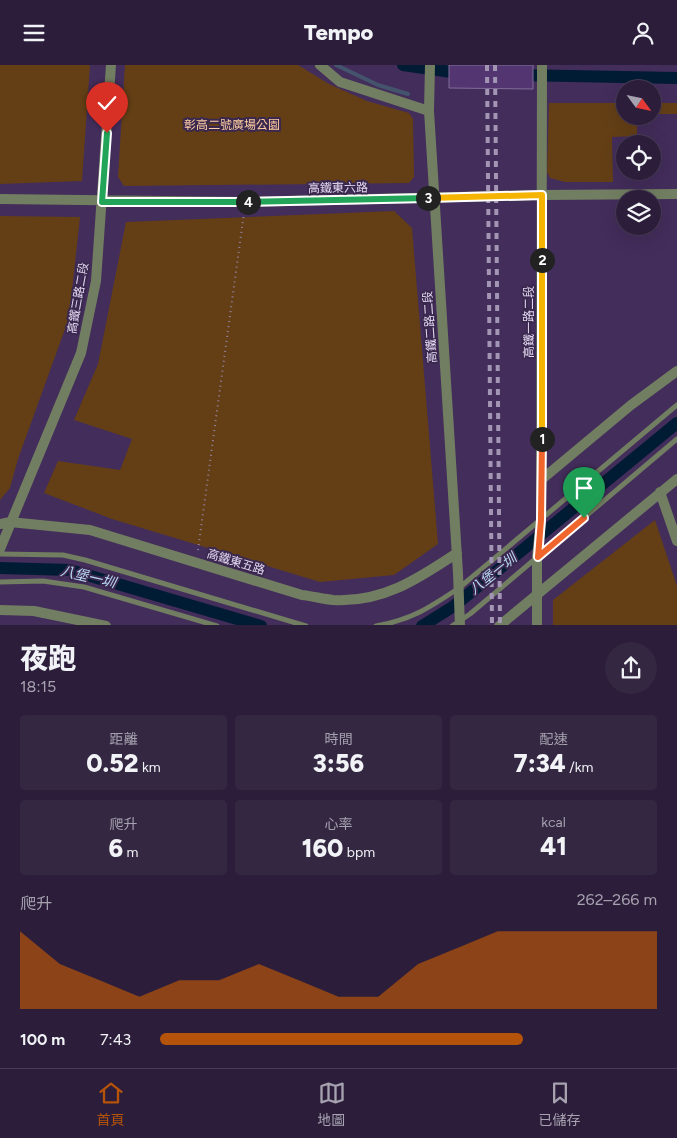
<!DOCTYPE html>
<html lang="zh-TW">
<meta charset="utf-8">
<style>
body{margin:0;font-family:Figtree,"Noto Sans TC",sans-serif;background:#342742;color:#f1f3f6;height:100vh;display:flex;flex-direction:column;font-size:19px;white-space:nowrap}
*{box-sizing:border-box;margin:0}
p{font-size:16px;color:#a6a2af}
.icon{flex:none;width:28px;height:28px;fill:none;stroke:currentColor;stroke-width:2;stroke-linecap:round;stroke-linejoin:round}
.map{position:relative;height:560px;overflow:hidden}
.side{display:flex;flex-direction:column;background:#2c1e3b;flex:1}
.side>*{flex:none}
.needle{width:32px;rotate:123deg}
.tools{position:absolute;left:616px;top:15px;display:grid;gap:10px}
.tools a{display:grid;place-items:center;width:45px;height:45px;border-radius:50%;background:#2c1e3b;box-shadow:0 5px 20px #0002,0 0 0 1px #483c55;font-size:25px}
.pin{position:absolute;display:grid;place-items:center;width:42px;height:42px;color:#fff;margin:-51px -21px;border-radius:50% 50% 50% 0;rotate:-45deg;box-shadow:0 0 5px #0007}
.pin .icon{rotate:45deg}
.km{position:absolute;width:25px;height:25px;margin:-12px;border-radius:50%;background:#222;color:#fff;font-size:14px;line-height:25px;text-align:center}
.round{display:grid;place-items:center;flex:none;width:52px;height:52px;border-radius:26px;background:#342742}
.overview{display:flex;align-items:center;justify-content:space-between;height:85px;padding:0 20px}
h1{font-size:28px;font-weight:800;line-height:38px}
.figures{display:grid;grid-template-columns:repeat(3,1fr);gap:8px;height:85px;padding:5px 20px}
.figures div{display:grid;align-content:center;border-radius:5px;background:#342742;text-align:center}
.figures b{font-size:25px;font-weight:800}
.figures small{font-size:14px;font-weight:400}
.figures p{font-size:14px}
.chart{height:140px;padding:10px 20px}
.chart p{display:flex;justify-content:space-between}
.chart svg{width:100%;height:90px;margin-top:5px;fill:#b45309;opacity:.7}
ul{padding:0 20px;list-style:none;font-size:16px}
li{display:grid;grid-template-columns:80px 60px 1fr;align-items:center;height:38px}
li i{height:12px;border-radius:6px;background:#b45309}
header{display:flex;justify-content:space-between;align-items:center;height:65px;padding:0 20px;background:#2c1e3b;font-size:22px;font-weight:800}
.tabs{display:flex;justify-content:space-around;align-items:center;height:70px;border-top:1px solid #483c55;background:#2c1e3b;font-size:14px;color:#a6a2af}
.tabs a{display:grid;justify-items:center;gap:2px}
.tabs .current{color:#b45309}
.map>svg:first-child{display:block}
.built{fill:#432d5b;fill-rule:evenodd}
.green{fill:#643f16}
.lines{fill:none;stroke-linecap:round;stroke-linejoin:round}
.stream{stroke:#44546d;stroke-width:4}
.canal{stroke:#001c34;stroke-width:12}
.building{fill:#533671;stroke:#826e9a}
.path{stroke:#9485a5;stroke-width:2;stroke-dasharray:1 4;stroke-linecap:butt}
.service{stroke:#727e61;stroke-width:5}
.minor{stroke:#727e61;stroke-width:10}
.rail{stroke:#a395b4;stroke-width:4;stroke-dasharray:6 6;stroke-linecap:butt}
.split-1-casing{stroke:#fff;stroke-width:10}
.split-2-casing{stroke:#fff;stroke-width:10}
.split-3-casing{stroke:#fff;stroke-width:10}
.split-4-casing{stroke:#fff;stroke-width:10}
.split-5-casing{stroke:#fff;stroke-width:10}
.split-1{stroke:#f0652b;stroke-width:6}
.split-2{stroke:#f5b400;stroke-width:6}
.split-3{stroke:#f5b400;stroke-width:6}
.split-4{stroke:#22a559;stroke-width:6}
.split-5{stroke:#22a559;stroke-width:6}
.labels{text-anchor:middle;dominant-baseline:central;stroke-width:4;stroke-linejoin:round;paint-order:stroke}
.park-label{font-size:12px;fill:#fecfa2;stroke:#3b284f}
.street-label{font-size:12px;fill:#e3d8f1;stroke:#3b284f}
.water-label{font-size:14px;font-style:italic;fill:#b8d9f5;stroke:#3b284f}
</style>
<header><svg class="icon" aria-label="menu" viewBox="0 0 24 24"><path d="M4 6h16M4 12h16M4 18h16"/></svg>Tempo<svg class="icon" aria-label="person" viewBox="0 0 24 24"><circle cx="12" cy="8" r="4"/><path d="M4 21q1-7 8-7t8 7"/></svg></header>
<div class="map">
<svg width="677" height="561" viewBox="0 0 677 561">
<rect width="100%" height="100%" fill="#3b284f"/>
<!-- built -->
<path class="built" d="M0 0H677V560H0ZM625 24H652V51H625ZM625 79H652V106H625ZM625 134H652V161H625Z"/>
<!-- green -->
<path class="green" d="M0 0H90L82 116 0 119Z
M125 0H298L329 19 367 36 409 48 413 54 414 112 409 118 124 121 118 112Z
M549 38H625V51H637V71L612 72 613 117H565L550 113 547 107Z
M653 38H677V49H653Z
M394 146 412 163 438 479 394 510 320 517 112 454 44 428 58 396 120 405 132 374 74 355 98 299 126 157Z
M0 151 80 152 69 253 18 394 10 423 0 435Z
M655 455 677 521V560H553V535Z"/>
<g class="lines">
<!-- stream -->
<path class="stream" d="M336 0 378 20 408 29"/>
<!-- canal -->
<path class="canal" d="M403 0 465 9
M517 10 677 13
M0 503 70 505 261 561
M422 561 454 541 677 358"/>
</g>
<!-- building -->
<path class="building" d="M449 0H533V24L449 23Z"/>
<g class="lines">
<!-- path -->
<path class="path" d="M198 485 244 148"/>
<!-- service -->
<path class="service" d="M0 489 63 490 85 495 306 561
M0 517 43 516 84 522 217 561
M376 561C411 555 429 543 459 523L677 340
M452 561 470 549 677 374"/>
<!-- minor -->
<path class="minor" d="M320 0 340 17 429 46
M430 0 429 46 458 508 460 561
M0 134 245 137 542 130 677 129
M541 415 631 340 677 306
M660 427 677 476
M0 459 10 457 90 465 302 530C312 531 323 534 333 535 382 538 418 514 457 488
M0 484 81 288 96 216 111 0
M0 545 34 546 106 561
M499 561 677 414
M537 561V492L541 455 542 0"/>
<!-- rail -->
<path class="rail" d="M487 0 492 561
M495 0 500 561"/>
</g>
<g class="lines">
<defs>
<path id="split-1" d="M542 374 541 455 538 492 584 453"/>
<path id="split-2" d="M542 374V195"/>
<path id="split-3" d="M428 133 542 130V195"/>
<path id="split-4" d="M248 137 428 133"/>
<path id="split-5" d="M107 68 102 137H248"/>
</defs>
<!-- split-1 casing -->
<use href="#split-1" class="split-1-casing"/>
<!-- split-2 casing -->
<use href="#split-2" class="split-2-casing"/>
<!-- split-3 casing -->
<use href="#split-3" class="split-3-casing"/>
<!-- split-4 casing -->
<use href="#split-4" class="split-4-casing"/>
<!-- split-5 casing -->
<use href="#split-5" class="split-5-casing"/>
<!-- split-1 -->
<use href="#split-1" class="split-1"/>
<!-- split-2 -->
<use href="#split-2" class="split-2"/>
<!-- split-3 -->
<use href="#split-3" class="split-3"/>
<!-- split-4 -->
<use href="#split-4" class="split-4"/>
<!-- split-5 -->
<use href="#split-5" class="split-5"/>
</g>
<g class="labels">
<!-- park labels -->
<g class="park-label">
<text x="232" y="60">彰高二號廣場公園</text>
</g>
<!-- street labels -->
<g class="street-label">
<text transform="translate(338 123) rotate(-1)">高鐵東六路</text>
<text transform="translate(78 233) rotate(-80)">高鐵三路二段</text>
<text transform="translate(529 257) rotate(-90)">高鐵一路二段</text>
<text transform="translate(430 262) rotate(-94)">高鐵二路二段</text>
<text transform="translate(236 497) rotate(17)">高鐵東五路</text>
</g>
<!-- water labels -->
<g class="water-label">
<text transform="translate(493 509) rotate(-39)">八堡一圳</text>
<text transform="translate(88 512) rotate(13)">八堡一圳</text>
</g>
</g>
</svg>
<div class="tools">
<a><svg class="needle" viewBox="-14 -14 28 28"><path d="M0-13l5 13h-10z" fill="#e53935"/><path d="M0 13l5-13h-10z" fill="#a6a2af"/></svg></a>
<a><svg class="icon" aria-label="locate" viewBox="0 0 24 24"><circle cx="12" cy="12" r="6"/><path d="M12 2v4M12 18v4M2 12h4M18 12h4"/></svg></a>
<a><svg class="icon" aria-label="layers" viewBox="0 0 24 24"><path d="M12 4l9 5-9 5-9-5zM3 14l9 5 9-5"/></svg></a>
</div>
<div class="pin" style="left:584px;top:453px;background:#1e9e55"><svg class="icon" aria-label="arrive" viewBox="0 0 24 24"><path d="M6 21V4h12l-3 4 3 4H6"/></svg></div>
<div class="pin" style="left:107px;top:68px;background:#d93025"><svg class="icon" aria-label="check" viewBox="0 0 24 24"><path d="M5 12l5 5 9-10"/></svg></div>
<b class="km" style="left:542px;top:374px">1</b>
<b class="km" style="left:542px;top:195px">2</b>
<b class="km" style="left:428px;top:133px">3</b>
<b class="km" style="left:248px;top:137px">4</b>
</div>
<section class="side">
<div class="overview"><div><h1>夜跑</h1><p>18:15</p></div><a class="round"><svg class="icon" aria-label="share" viewBox="0 0 24 24"><path d="M12 15V3M7 8l5-5 5 5M5 13v7h14v-7"/></svg></a></div>
<div class="figures">
<div><p>距離</p><b>0.52<small> km</small></b></div>
<div><p>時間</p><b>3:56</b></div>
<div><p>配速</p><b>7:34<small> /km</small></b></div>
</div>
<div class="figures">
<div><p>爬升</p><b>6<small> m</small></b></div>
<div><p>心率</p><b>160<small> bpm</small></b></div>
<div><p>kcal</p><b>41</b></div>
</div>
<div class="chart"><p><span>爬升</span>262–266 m</p>
<svg viewBox="0 0 160 44" preserveAspectRatio="none"><path d="M0 44V6L10 22L20 30L30 38L40 30L50 30L60 22L70 30L80 38L90 38L100 22L110 14L120 6L130 6L140 6L150 6L160 6V44z"/></svg>
</div>
<ul>
<li><b>100 m</b>7:43<i style="width:73%"></i></li>
</ul>
</section>
<nav class="tabs">
<a class="current"><svg class="icon" aria-label="home" viewBox="0 0 24 24"><path d="M3 11l9-7 9 7M6 9v11h12V9"/></svg>首頁</a>
<a><svg class="icon" aria-label="map" viewBox="0 0 24 24"><path d="M3 6l6-2 6 2 6-2v14l-6 2-6-2-6 2zM9 4v14M15 6v14"/></svg>地圖</a>
<a><svg class="icon" aria-label="saved" viewBox="0 0 24 24"><path d="M7 4h10v16l-5-4-5 4z"/></svg>已儲存</a>
</nav>
